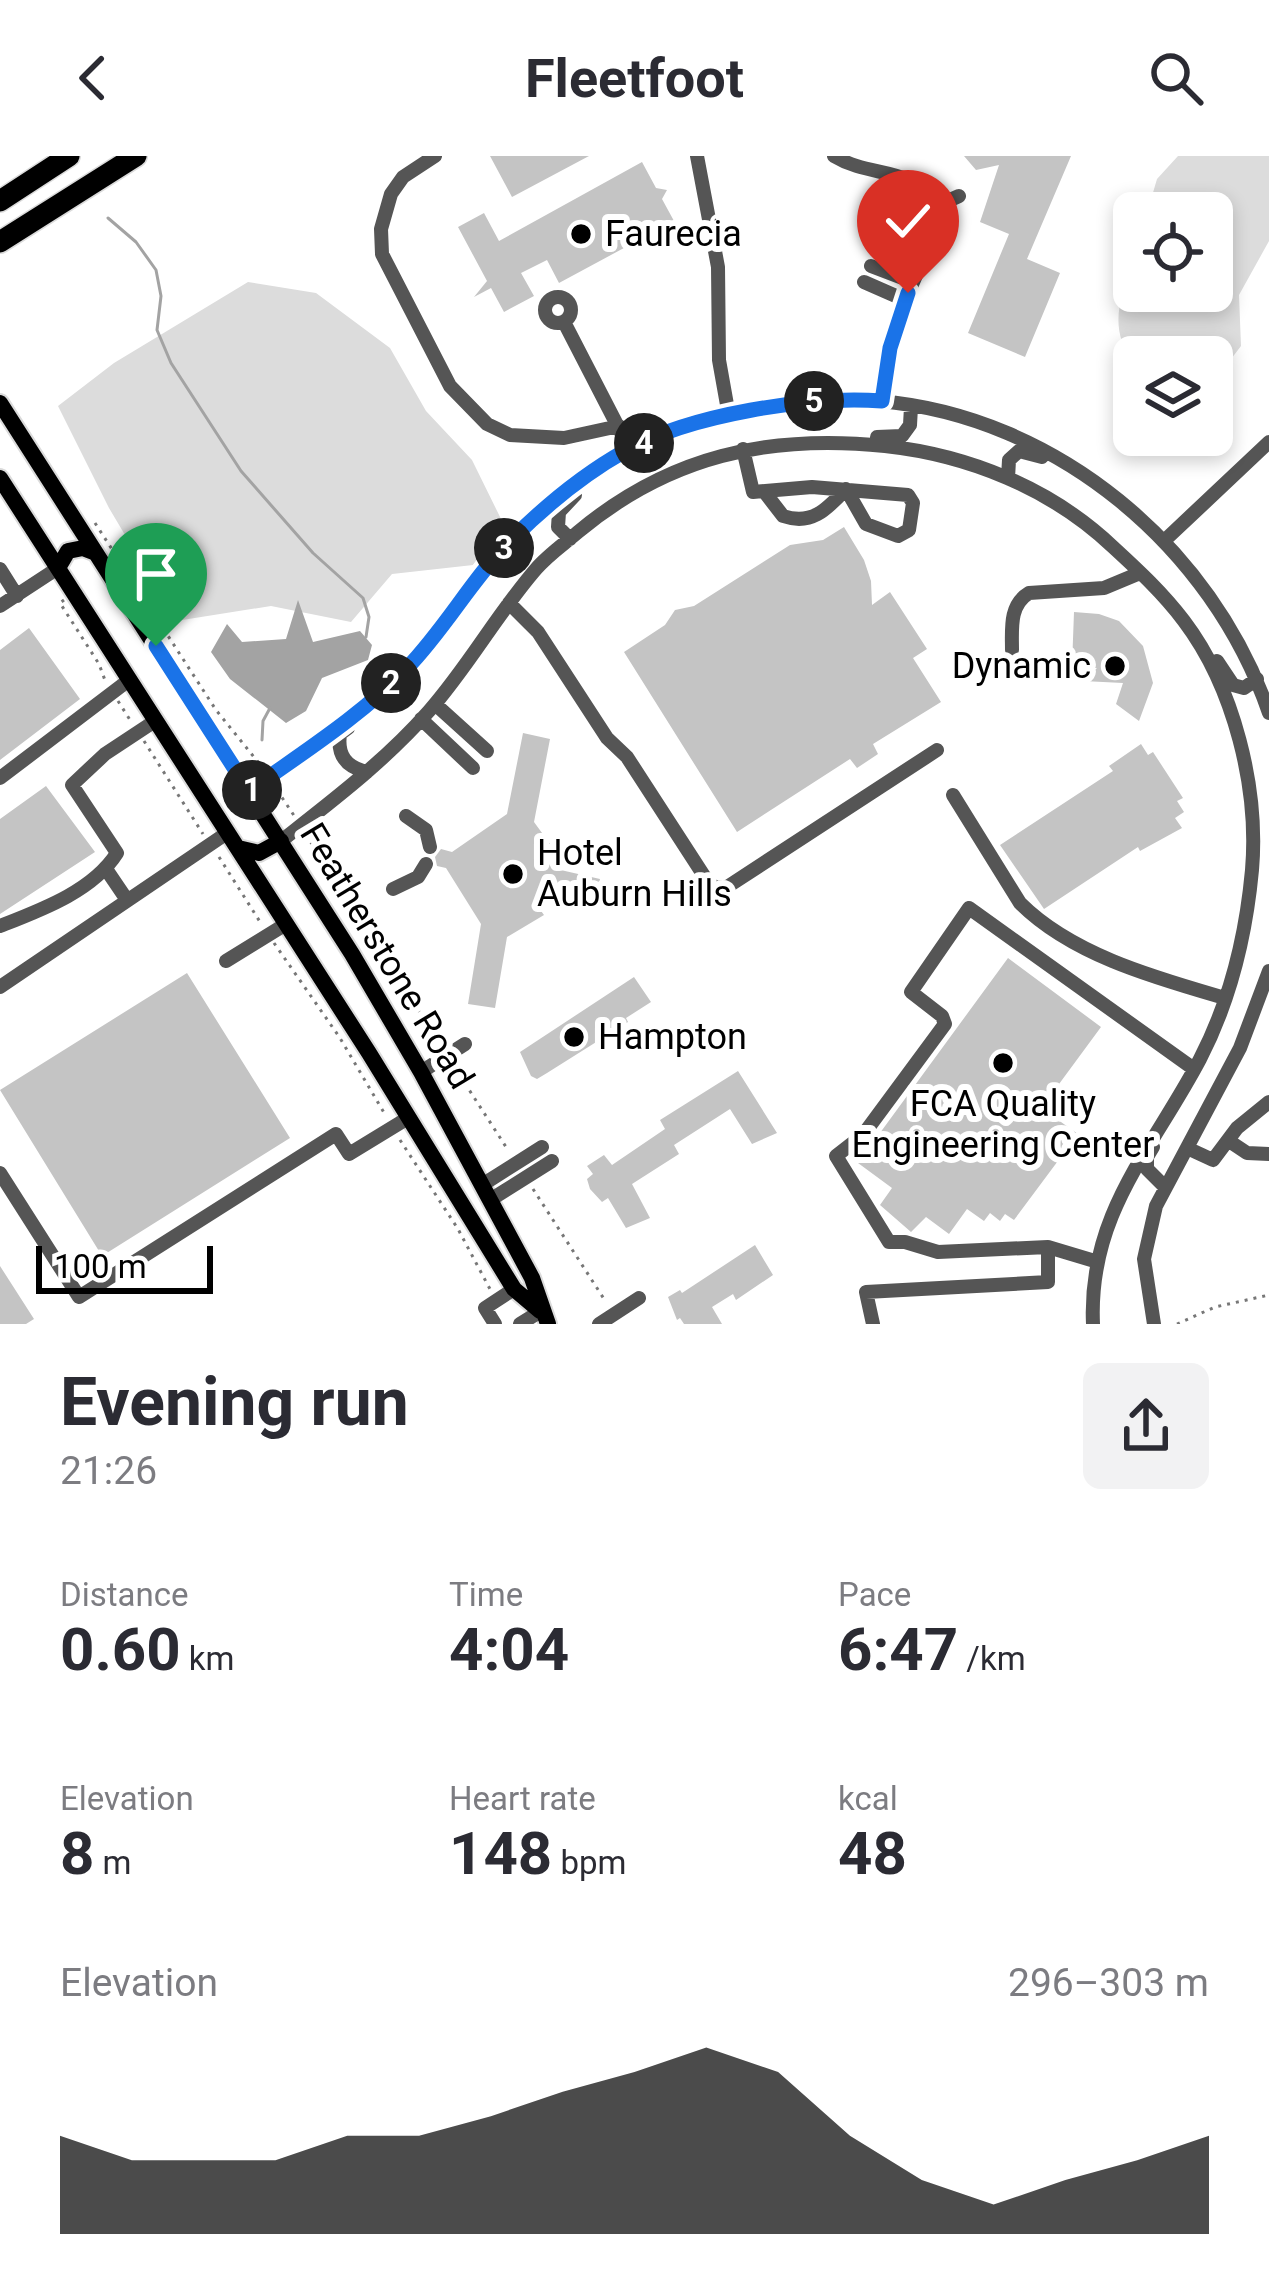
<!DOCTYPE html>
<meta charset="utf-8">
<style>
body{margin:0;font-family:Roboto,sans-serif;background:#f2f2f3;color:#2b2b33;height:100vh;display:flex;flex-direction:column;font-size:45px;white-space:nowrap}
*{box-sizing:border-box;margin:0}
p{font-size:39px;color:#7c7c81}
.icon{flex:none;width:66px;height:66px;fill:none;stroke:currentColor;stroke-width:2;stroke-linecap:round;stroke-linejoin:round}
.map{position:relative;height:1168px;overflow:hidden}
.details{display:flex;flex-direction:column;background:#fff;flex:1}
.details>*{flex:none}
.buttons{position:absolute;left:1113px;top:36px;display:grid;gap:24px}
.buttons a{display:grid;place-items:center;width:120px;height:120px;border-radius:18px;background:#fff;box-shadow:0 6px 18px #0003;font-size:60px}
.scale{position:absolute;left:36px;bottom:30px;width:177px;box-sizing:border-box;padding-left:12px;border:6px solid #000;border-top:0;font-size:33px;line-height:42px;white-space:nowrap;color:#000;-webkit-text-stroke:9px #fff;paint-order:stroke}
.pin{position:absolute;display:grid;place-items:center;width:102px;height:102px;color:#fff;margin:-123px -51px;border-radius:50% 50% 50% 0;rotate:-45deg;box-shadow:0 0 12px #0007}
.pin .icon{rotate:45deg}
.km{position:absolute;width:60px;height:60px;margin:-30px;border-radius:50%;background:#222;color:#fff;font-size:33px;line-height:60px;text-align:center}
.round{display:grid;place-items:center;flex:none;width:126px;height:126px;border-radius:18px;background:#f2f2f3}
.headline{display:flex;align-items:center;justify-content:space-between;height:204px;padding:0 60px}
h1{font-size:66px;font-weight:700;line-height:90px}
.figures{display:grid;grid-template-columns:repeat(3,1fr);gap:18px;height:204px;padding:12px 60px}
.figures div{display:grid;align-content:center}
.figures b{font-size:60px;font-weight:700}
.figures small{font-size:33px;font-weight:400}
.figures p{font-size:33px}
.chart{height:336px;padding:24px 60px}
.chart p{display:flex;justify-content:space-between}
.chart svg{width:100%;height:216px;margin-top:12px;fill:#000;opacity:.7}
header{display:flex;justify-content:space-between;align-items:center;height:156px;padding:0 60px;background:#fff;font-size:54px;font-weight:700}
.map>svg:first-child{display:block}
.green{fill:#dcdcdc}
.water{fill:#a3a3a3}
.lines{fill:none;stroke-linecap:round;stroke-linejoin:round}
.stream{stroke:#a3a3a3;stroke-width:3}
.building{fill:#c4c4c4}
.major-casing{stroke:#dbdbdb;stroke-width:20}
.highway-casing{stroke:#dbdbdb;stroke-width:24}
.path{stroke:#777;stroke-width:3;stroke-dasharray:3 6;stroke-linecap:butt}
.minor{stroke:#555;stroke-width:14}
.major{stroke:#000;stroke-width:16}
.highway{stroke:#000;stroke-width:21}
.route-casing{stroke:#fff;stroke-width:24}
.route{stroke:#1a73e8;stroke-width:15}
.poi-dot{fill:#000;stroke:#fff;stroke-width:4.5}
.labels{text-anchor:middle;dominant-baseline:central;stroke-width:12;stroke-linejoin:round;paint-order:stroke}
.poi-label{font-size:36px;fill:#000;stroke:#fff;text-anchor:start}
.street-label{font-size:36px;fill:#000;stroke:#fff}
</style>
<header><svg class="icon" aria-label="back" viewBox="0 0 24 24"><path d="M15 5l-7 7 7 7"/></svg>Fleetfoot<svg class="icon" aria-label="search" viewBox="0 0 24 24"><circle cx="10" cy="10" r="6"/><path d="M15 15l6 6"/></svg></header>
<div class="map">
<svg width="1269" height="1168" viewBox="0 0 1269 1168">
<rect width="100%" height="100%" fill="#fff"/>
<!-- green -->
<path class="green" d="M1178 0H1269V85L1239 139 1241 190 1212 228V201H1134V207C1109 176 1118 142 1134 110V135H1212V57H1147L1157 23Z
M248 126 316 137 390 192 426 255 472 304 503 367 473 409 392 418 351 466 271 450 176 465 109 352 58 250 114 207Z"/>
<!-- water -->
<path class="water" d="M298 444 313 486 360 475 372 489 368 504 322 522 306 555 286 567 230 523 211 496 227 468 242 486 286 483Z"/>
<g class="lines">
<!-- stream -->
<path class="stream" d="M108 62 136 86 156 114 161 140 157 174 171 207 241 315 313 397 363 442 369 461 366 481
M262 584 263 565 270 552"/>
</g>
<!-- building -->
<path class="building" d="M490 0H589L512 41Z
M964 0H1071L1027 103 1060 117 1025 201 968 177 1009 78 980 66 999 9 976 14Z
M642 6 656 32 667 34 662 43 674 65 559 127 547 104 521 117 534 140 504 156 491 132 474 141 487 125 458 71 484 57 499 85Z
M844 371 864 404 871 425 872 449 890 436 927 493 913 502 941 546 873 588 878 598 857 612 850 603 737 676 624 496 665 469 675 454 694 450 790 389 823 384Z
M1074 456 1099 458 1119 465 1143 490 1153 527 1139 565 1116 548 1123 527 1083 525 1097 512 1072 510Z
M29 472 80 543 0 604V494Z
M523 577 550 583 534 666 553 692 543 700 552 712 600 723 595 747 539 734 536 748 544 759 507 781 495 852 468 848 481 768 446 712 437 710 435 701 441 693 452 696 507 658Z
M1141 588 1148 599 1153 596 1183 642 1177 645 1184 656 1175 662 1182 672 1140 695 1138 691 1044 753 1000 689 1113 615 1109 610Z
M46 630 95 696 0 758V663Z
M1008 802 1101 871 1048 943 1068 957 1061 966 1078 978 1014 1064 1005 1058 1000 1065 990 1057 984 1065 967 1053 949 1078 926 1061 911 1076 880 1049 892 1032 858 1007Z
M187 817 290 982 102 1100 0 934Z
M634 821 651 846 626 862 628 866 547 917 537 923 531 920 520 896Z
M738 915 777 977 752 988 730 953 674 989 679 998 632 1028 650 1062 626 1072 608 1042 602 1046 590 1033 587 1023 593 1018 587 1010 604 999 612 1009 665 973 660 964Z
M755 1089 773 1119 736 1144 733 1138 712 1151 722 1168H684L680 1162 677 1164 668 1141 680 1134 682 1137Z
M0 1110 34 1163 26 1168H0Z"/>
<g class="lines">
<defs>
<path id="major" d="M0 247 352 798 421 916 532 1122 548 1168
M0 322 369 897 514 1133 540 1155
M58 412 68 395 83 392 96 397
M238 692 259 697 281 685"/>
<path id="highway" d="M0 45 69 0
M0 86 136 0"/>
</defs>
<!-- major casing -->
<use href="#major" class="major-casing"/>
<!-- highway casing -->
<use href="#highway" class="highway-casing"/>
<!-- path -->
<path class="path" d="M95 367 216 554 262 611
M64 444 60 447 99 508 106 527
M118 545 132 567
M144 585 203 678
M277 634 295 661
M306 679 440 888
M219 701 262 769
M274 787 340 882 386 960
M455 912 508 994
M400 984 458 1073 491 1135
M533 1033 606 1146
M1177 1168 1215 1151 1269 1139"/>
<!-- minor -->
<path class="minor" d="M435 0 403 21 391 38 381 73 382 98 450 230 487 268 510 279 564 282 619 270
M697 0 718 111 719 204 729 260
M834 0C872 23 908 8 939 49 938 82 918 110 907 141 894 175 888 209 882 245
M939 49 959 40
M871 110 913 126
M864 126 905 144
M545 154a13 13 0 1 1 26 0a13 13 0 1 1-26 0Z
M564 166 629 292 624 298
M877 281 902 280 910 269 911 251
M743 293 753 336 812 331 908 339 913 347 909 374 898 380 866 368 846 333C827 353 812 370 783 360L766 338
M1008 322 1009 304 1019 295 1042 301
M570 383 558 371 559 356 575 339
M1164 385 1269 286
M0 413 17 440
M509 447 538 476 607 582 627 601 708 726 716 732 727 731 937 594
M0 450 58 412
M1012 494C1012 473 1009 449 1029 437L1104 432 1140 417
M1217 505 1233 529 1244 532 1257 523
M435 548 487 595
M421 563 473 612
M348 572 340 578C337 599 346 611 367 616
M0 622 129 524
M249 635C302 597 361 560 407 513 444 473 471 425 509 386 534 361 564 335 593 316 639 285 690 268 744 257 788 248 834 241 879 245 1056 260 1212 391 1269 557
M953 639 1020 747C1072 799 1156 822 1225 842
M406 660 426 674 430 691
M281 685C332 645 385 605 429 555 468 511 497 458 536 413 548 399 564 388 578 376 669 300 768 278 885 290 968 299 1051 332 1113 391 1138 414 1163 437 1184 465 1234 531 1259 632 1252 714 1246 779 1230 845 1200 903 1152 994 1088 1058 1093 1168
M106 713 127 744
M393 733 418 721 426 708
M0 770C41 754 93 735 117 697L72 629 105 598 155 565
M226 805 286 768
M0 831 227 677
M421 916 465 888
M1229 985 1247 997 1269 998
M1153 991 1147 1001V1013L1165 1031
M1187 992 1213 1004 1237 972 1269 946
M0 1017 79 1141 336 978 349 998 408 962
M482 1029 542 991
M490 1044 552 1005
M1098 1106 1048 1091 938 1096 905 1086H889L836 1000 863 979 945 868 942 860 911 836 969 752 1194 913
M495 1168 485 1152 514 1133
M520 1168 541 1155
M599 1168 639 1142
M873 1168 866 1136 1048 1126V1091
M1154 1168 1144 1103 1156 1050 1240 892 1269 815"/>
<!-- major -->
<use href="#major" class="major"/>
<!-- highway -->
<use href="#highway" class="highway"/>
</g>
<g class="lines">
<defs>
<path id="route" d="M156 490 249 635C302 597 361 560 407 512 445 473 472 423 510 385 544 351 584 318 625 295 691 258 808 240 882 245L890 192 908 137"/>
</defs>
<!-- route casing -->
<use href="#route" class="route-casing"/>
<!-- route -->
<use href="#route" class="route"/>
</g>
<!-- markers -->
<g class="poi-dot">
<circle cx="581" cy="78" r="12"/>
<circle cx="1115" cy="510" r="12"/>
<circle cx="513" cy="718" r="12"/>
<circle cx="574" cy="881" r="12"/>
<circle cx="1003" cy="907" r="12"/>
</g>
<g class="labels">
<!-- poi labels -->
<g class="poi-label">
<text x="605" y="78">Faurecia</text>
<text x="1091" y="510" text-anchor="end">Dynamic</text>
<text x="537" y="697">Hotel<tspan x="537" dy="41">Auburn Hills</tspan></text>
<text x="598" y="881">Hampton</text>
<text x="1003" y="948" text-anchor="middle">FCA Quality<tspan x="1003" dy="41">Engineering Center</tspan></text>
</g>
<!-- street labels -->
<g class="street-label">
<text transform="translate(387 800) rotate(59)">Featherstone Road</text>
</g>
</g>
</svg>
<div class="buttons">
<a><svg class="icon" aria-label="locate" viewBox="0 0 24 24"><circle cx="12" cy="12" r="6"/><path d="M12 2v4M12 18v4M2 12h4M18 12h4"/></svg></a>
<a><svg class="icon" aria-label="layers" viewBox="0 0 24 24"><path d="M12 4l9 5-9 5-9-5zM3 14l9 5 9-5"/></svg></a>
</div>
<div class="scale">100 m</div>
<div class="pin" style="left:156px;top:490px;background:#1e9e55"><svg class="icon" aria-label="arrive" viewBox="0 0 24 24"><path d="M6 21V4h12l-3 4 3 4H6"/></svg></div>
<div class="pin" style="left:908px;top:137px;background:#d93025"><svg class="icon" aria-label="check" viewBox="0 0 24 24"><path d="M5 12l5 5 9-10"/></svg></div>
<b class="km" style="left:252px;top:634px">1</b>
<b class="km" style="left:391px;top:527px">2</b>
<b class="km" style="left:504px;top:392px">3</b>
<b class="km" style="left:644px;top:287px">4</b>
<b class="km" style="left:814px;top:245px">5</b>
</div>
<section class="details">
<div class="headline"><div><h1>Evening run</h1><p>21:26</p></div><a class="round"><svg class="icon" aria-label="share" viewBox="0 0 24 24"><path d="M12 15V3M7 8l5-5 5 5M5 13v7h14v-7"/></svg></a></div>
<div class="figures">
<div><p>Distance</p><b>0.60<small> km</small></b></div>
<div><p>Time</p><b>4:04</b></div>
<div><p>Pace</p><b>6:47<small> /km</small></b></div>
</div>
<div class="figures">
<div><p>Elevation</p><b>8<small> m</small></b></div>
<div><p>Heart rate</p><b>148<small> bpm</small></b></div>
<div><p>kcal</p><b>48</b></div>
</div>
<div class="chart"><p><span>Elevation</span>296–303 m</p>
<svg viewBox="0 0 160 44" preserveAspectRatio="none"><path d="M0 44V24L10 29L20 29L30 29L40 24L50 24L60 20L70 15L80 11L90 6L100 11L110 24L120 33L130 38L140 33L150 29L160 24V44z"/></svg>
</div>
</section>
